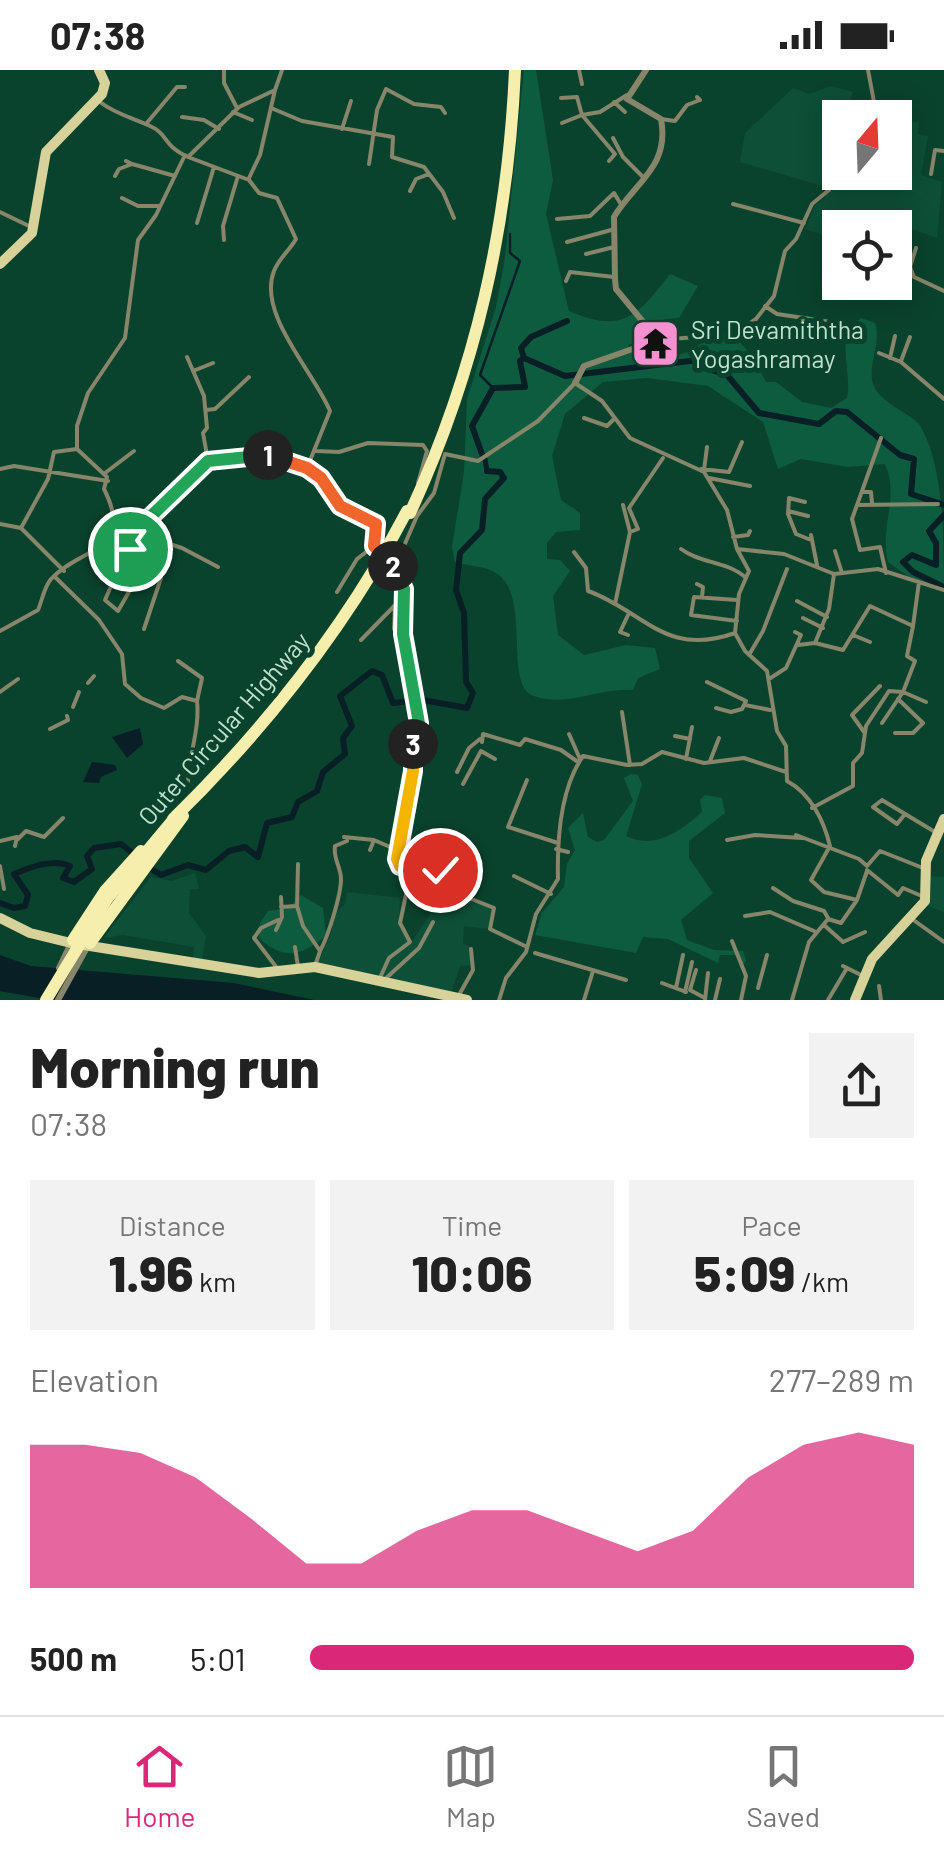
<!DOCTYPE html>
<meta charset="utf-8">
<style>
body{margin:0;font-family:Barlow,sans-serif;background:#f2f2f2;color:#222;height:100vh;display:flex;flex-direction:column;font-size:38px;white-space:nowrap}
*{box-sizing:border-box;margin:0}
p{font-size:32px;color:#767676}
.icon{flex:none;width:55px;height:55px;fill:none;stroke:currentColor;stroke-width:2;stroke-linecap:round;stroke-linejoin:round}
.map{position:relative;height:930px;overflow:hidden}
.sheet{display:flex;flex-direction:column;background:#fff;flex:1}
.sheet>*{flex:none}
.needle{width:65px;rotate:19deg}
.controls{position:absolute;left:822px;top:30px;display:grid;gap:20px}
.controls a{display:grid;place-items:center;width:90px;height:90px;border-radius:0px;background:#fff;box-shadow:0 5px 25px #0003;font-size:50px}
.pin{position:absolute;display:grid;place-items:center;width:85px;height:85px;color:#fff;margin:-42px;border:5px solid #fff;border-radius:50%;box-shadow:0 2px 10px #0007}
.km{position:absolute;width:50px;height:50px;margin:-25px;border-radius:50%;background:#222;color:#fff;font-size:28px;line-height:50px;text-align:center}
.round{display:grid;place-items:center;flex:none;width:105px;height:105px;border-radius:0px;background:#f2f2f2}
.overview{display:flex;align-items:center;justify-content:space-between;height:170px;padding:0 30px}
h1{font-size:55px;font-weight:800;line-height:75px}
.figures{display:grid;grid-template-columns:repeat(3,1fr);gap:15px;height:170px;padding:10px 30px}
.figures div{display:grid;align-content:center;border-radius:0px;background:#f2f2f2;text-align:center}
.figures b{font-size:50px;font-weight:800}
.figures small{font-size:28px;font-weight:400}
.figures p{font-size:28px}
.chart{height:280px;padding:20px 30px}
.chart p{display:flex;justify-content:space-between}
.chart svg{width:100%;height:180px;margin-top:10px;fill:#db2777;opacity:.7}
ul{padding:0 30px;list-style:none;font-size:32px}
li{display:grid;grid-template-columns:160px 120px 1fr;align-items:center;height:75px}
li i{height:25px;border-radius:12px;background:#db2777}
.status{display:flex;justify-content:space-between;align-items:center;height:70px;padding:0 50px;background:#fff;direction:ltr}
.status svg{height:28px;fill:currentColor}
.tab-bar{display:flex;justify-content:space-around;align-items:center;height:140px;border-top:2px solid #e0e0e0;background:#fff;font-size:28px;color:#767676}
.tab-bar a{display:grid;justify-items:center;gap:5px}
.tab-bar .active{color:#db2777}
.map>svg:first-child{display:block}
.built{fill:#0e4f37;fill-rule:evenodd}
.green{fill:#0e5c3f}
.water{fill:#081f26}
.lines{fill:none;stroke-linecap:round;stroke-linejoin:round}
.stream{stroke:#081f26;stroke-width:2.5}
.canal{stroke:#081f26;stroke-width:5}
.river{stroke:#081f26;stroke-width:6}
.minor{stroke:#87856a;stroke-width:4}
.tertiary{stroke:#87856a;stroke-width:6}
.primary{stroke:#d7d19a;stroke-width:10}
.motorway{stroke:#f6eeac;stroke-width:12}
.minor-bridge{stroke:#87856a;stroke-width:4}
.motorway-bridge{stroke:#f6eeac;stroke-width:12}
.split-1-casing{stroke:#fff;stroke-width:20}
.split-2-casing{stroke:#fff;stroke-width:20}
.split-3-casing{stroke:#fff;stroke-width:20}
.split-4-casing{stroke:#fff;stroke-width:20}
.split-1{stroke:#22a559;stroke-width:12}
.split-2{stroke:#f0652b;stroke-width:12}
.split-3{stroke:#22a559;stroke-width:12}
.split-4{stroke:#f5b400;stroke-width:12}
.labels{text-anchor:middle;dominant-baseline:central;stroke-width:10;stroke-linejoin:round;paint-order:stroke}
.poi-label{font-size:25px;fill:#bfe1cf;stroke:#0a432d;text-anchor:start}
.street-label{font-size:25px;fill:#bfe1cf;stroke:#0a432d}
</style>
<div class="status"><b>07:38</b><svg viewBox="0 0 49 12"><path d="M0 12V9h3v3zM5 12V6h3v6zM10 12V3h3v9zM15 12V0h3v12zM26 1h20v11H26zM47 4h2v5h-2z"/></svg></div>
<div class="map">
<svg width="944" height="930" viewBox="0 0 944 930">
<rect width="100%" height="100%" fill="#0a432d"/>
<!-- built -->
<path class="built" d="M831 16 853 22 850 29 872 39H896L904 54 919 51 918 64 928 66 921 105 942 112 937 168 908 158 900 175 895 173V158H840V171L806 159 814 136 825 128 826 117 740 92 745 63 793 18 809 24ZM840 48H895V102H840Z
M195 803 199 819H190L189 843 206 866 202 891 193 889 194 877 123 865 104 868 151 807 172 811Z
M930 806 944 807V842L925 835 931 825Z
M446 821 496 836 487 859 464 856 463 874 473 878V895L460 896 451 923 317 895 332 861 333 845 345 834 347 822 400 828 399 857 412 871Z"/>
<!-- green -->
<path class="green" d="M524 0H536L553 110 546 144 569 241C622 264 637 247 670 204L698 216 679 248 665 249 636 264 640 271 628 275 630 280 640 277 643 295 695 280 703 269C738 254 753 286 766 312H776L802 332 831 338 847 328C853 301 833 266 861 248L875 253C882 274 867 293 873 314 878 331 907 342 919 354 944 393 944 469 944 519L909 507 888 492C879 458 900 427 885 394L848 397 801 389 778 399 763 352 708 316 647 308 603 312 565 344 552 386 561 430 580 443V460L556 462 547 473V489L560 490 570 501 553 526 558 565 584 585 626 575 655 578 660 599 638 608 633 620C599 617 567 638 534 626 503 615 531 531 499 505 486 495 470 497 455 492L452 477 464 402 467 329 496 237 505 188Z
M631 704 638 705 642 714 626 766C655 780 679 762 702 742L700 730 705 725 722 728 725 743 689 771V788L713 823 681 850 687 870 714 880 743 881 746 891 742 897 737 885H720L718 893 668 869 643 867 636 883 535 865 542 843 564 817 567 794 575 780 568 758 583 743 588 767 597 772 604 770 633 731 624 708Z
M301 825 323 838 326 866C300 887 283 890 259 868L260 853 268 841 288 838Z"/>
<!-- water -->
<path class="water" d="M140 658 143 674 127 688 112 667Z
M92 692 115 695 117 700 101 707 99 713 83 712Z
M0 885 31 896 234 913 314 930H50L0 921Z"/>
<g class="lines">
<!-- stream -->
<path class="stream" d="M493 318 480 305 520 191 510 183V164"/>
<!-- canal -->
<path class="canal" d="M485 389 487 401"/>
<!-- river -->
<path class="river" d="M524 288 521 278 531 267 567 251
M483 387 472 356 493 318 525 317 520 291 524 288 565 306 698 290 702 297 727 305 759 343 819 354 836 341 847 342 900 385 914 389 911 424 944 435
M944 445 929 461 936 473V495L912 485 903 492 913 502 944 517
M148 797 161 805 188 795 206 800 229 781 245 777 258 787 267 753 292 747 298 732 317 721 323 702 345 684 343 668 352 656 340 626 372 601 382 605 393 633 423 630 467 638 473 623 466 612 464 543 456 520 460 483 482 460 485 429 504 408 500 402 487 401
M0 833 14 838 25 836 28 825 14 804C31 797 53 788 70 796L63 808 74 812 92 799 87 786 94 778 121 774 135 785"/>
<!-- minor -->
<path class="minor" d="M224 0V13L237 38
M579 0 582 14
M868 0 877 48
M561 28 577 27 582 45 562 53
M100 32C117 45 134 48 152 57 168 64 162 75 188 87L239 37 275 20 282 0
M614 32 625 42
M271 38 302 51 393 67 392 87 424 97 443 122 454 148
M233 42 252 50
M182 47 204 50 219 59
M661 49 675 51 687 35 700 30 697 27
M146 54 177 17H185
M342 59 351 31
M613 68 623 87 643 107
M188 87 249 110 259 123 277 128 296 169C290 180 279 188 274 201 257 244 314 302 330 341L307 398
M609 91 615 84 582 45 600 42 627 25
M132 94 175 106
M369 94 377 40 386 19 414 34 441 37 445 43
M931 104 935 80 944 81
M115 106 119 99 132 94 126 91
M249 108 260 85 275 20
M410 121 416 109 429 104
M122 128 138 136H160
M733 134 804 153
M0 142 29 156
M557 149 590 146 614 123 622 136
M197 153 214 97
M224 170 223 156 238 106
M567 172 615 159
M916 178 910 197 914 207 944 221
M586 184 614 177
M566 211 570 202 614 207
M765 236 777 244 831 252
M803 251 804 271
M658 270 735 264 756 249 774 226 785 181 796 169 812 134 829 120 840 99
M879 283 901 292 944 329
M187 287 204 326 207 358 203 363 208 391
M890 288 895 266
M901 291 910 267
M193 301 213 293
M206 340 215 339 249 307
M584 348 607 356 613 350
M881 368 852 449 860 480 880 477 886 503
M316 381 339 382 368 373 423 375 427 381 418 413
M0 399 14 396 108 411
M701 399 729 402 742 372
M704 400 707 377
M105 403 134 381
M709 408 750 416
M863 422H871L872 433
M805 432 789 428 788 444 796 464 811 470
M857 435 938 434
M788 441 808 446
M0 454 21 458 64 501
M21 458 48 409 54 382 77 379
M630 462 638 459 629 438 663 388
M141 465 130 479 161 508 144 559
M811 465 817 495
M733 467 748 465 750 461
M681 479C701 494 728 491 746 508
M737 479 749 501 739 524 735 563 745 581 767 601 777 661 786 676 787 711C811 724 824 751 830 776L811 810 824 822 857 830 841 853 828 849 809 872 792 930
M835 481 842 503
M574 482 586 498 588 521C644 541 665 588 735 563
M94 483 115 507
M218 497 182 478 141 465 139 460C144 452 203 394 210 390 230 379 287 384 307 397 321 407 325 420 336 432 347 444 362 447 376 454L374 476 379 481
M394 499 417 446 434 423 445 384 478 391 538 351 575 313 602 331 630 368 704 402 727 440 737 479 784 484 834 504 878 499 944 520
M54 506 99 550 122 584 125 614 141 628 164 638 182 627 197 631C200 659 189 684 188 712
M126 506 134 513 118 541 105 530 115 507Z
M697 514 703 517 702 527
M337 522 357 489 374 476
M797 531 827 547
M615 534 630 462 623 435
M803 548 823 558
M737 551 691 545 694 527 737 530
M913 556 907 586 915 591 903 622 926 632
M394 559 395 535
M0 561 38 540C42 531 44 517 51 509 81 476 136 483 104 419L107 407 77 379V356L88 323 125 268 138 170 156 145 185 85
M628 565 620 562 629 543
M853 565 870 572
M361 570 404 526
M815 573 843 580 870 536 913 556 919 512
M798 575 815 573 829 539 834 504
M749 585 763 561 787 499
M178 591 202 608 197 631
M769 609 786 598 801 565 795 562
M707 612 746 631 742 639 731 642 716 638
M88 613 94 606
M0 622 18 609
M745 635 770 640
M73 637 79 622
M622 642 630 695
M50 659 68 650 67 646
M864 662 852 645 880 616
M895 663H913L923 653 898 629
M569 664 580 689
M675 666 690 669
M482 672 483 664 520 675 525 669 561 680 578 692
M686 689 692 657
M710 691 719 668
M457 702 469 678 480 669
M527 710 508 757 558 773
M463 714 481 681 495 689
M812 738 853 716V693L862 683 866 656 889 621 903 622 882 653
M905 744 897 754 873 737 882 730 935 762
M796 765 859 789 867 796 880 781 923 798
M344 767 374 770
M18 769 26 761 44 767 63 748
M727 770 755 765 802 768
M0 771 17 767 15 776
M556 779 568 782
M370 780 374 770 397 780
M0 796 4 819
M867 800 898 825 903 818 924 827
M411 801 433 806 440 800 467 812 464 826 494 838 490 859 527 877
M514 806 551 824
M773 818 793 831 824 841 828 848
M857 830 867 801
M297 836 303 856 320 881 316 893
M281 837 297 836 298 794
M745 846 770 842 814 861
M912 849 944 872
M824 855 843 872 865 862
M276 860 282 847 281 827
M732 871 746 906 741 930
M295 877 298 897
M320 881C328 867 341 825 341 809 341 797 333 789 335 776L347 771
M535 883 626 910
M843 896 861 905
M277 898 254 868 261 858 278 850
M696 900 690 920 703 927
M379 910 389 888 410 872 400 853 411 801 400 796 397 789 419 653 403 564 404 519 396 501
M383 911 419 878 433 852
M662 913 686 922
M879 916 881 930
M676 918 683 885
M758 918 767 885
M685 922 692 892
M459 925 473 900 471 879
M499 930 506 908 526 882 536 844 558 809C557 770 560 719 583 686L627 695 642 694 662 682 704 693 744 688 786 702
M584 930 593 901
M705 930 708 903
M715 930 720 909
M828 930 847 898"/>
<!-- tertiary -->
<path class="tertiary" d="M575 313 584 296 658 270 616 219 615 209 614 147C635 112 670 97 661 49L627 29 646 0
M59 898 71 873
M58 930 89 874"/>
<!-- primary -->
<path class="primary" d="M0 194 32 163 46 82 102 24 105 13 99 0
M0 848 30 863 71 873 259 903 315 897 467 930
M855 930 872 889 925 831 926 791 944 749"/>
<!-- motorway -->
<path class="motorway" d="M173 749C267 657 346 557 407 441
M73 870 105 821 141 781
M90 873 183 746"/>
<!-- minor-bridge -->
<path class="minor-bridge" d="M379 481 393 497"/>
<!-- motorway-bridge -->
<path class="motorway-bridge" d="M410 443C476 300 508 157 515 0
M46 930 107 829 178 744"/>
</g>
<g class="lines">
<defs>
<path id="split-1" d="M130 479 141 465 142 455 208 391 268 385"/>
<path id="split-2" d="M268 385 307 398 321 408 340 436 376 454 374 476 393 496"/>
<path id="split-3" d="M393 496 404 519 403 564 419 653 413 674"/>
<path id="split-4" d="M413 674V701L397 789 400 796 434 806 440 800"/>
</defs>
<!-- split-1 casing -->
<use href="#split-1" class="split-1-casing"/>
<!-- split-2 casing -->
<use href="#split-2" class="split-2-casing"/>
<!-- split-3 casing -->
<use href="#split-3" class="split-3-casing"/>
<!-- split-4 casing -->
<use href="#split-4" class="split-4-casing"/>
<!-- split-1 -->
<use href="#split-1" class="split-1"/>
<!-- split-2 -->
<use href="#split-2" class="split-2"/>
<!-- split-3 -->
<use href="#split-3" class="split-3"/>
<!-- split-4 -->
<use href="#split-4" class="split-4"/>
</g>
<!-- icons -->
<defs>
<symbol id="temple-square" viewBox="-11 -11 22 22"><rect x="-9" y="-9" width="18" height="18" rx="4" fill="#f690d0" stroke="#0a432d"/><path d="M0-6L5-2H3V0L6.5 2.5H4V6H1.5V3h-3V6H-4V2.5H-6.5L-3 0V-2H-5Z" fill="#111"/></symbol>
</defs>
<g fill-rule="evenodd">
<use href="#temple-square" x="628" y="246" width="55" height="55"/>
</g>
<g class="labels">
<!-- poi labels -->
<g class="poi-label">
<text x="691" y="259">Sri Devamiththa<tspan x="691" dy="29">Yogashramay</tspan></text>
</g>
<!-- street labels -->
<g class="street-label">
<text transform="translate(223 658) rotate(-49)">Outer Circular Highway</text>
</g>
</g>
</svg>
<div class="controls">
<a><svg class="needle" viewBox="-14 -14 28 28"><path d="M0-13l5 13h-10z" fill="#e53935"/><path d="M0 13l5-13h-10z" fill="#767676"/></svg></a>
<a><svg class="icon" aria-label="locate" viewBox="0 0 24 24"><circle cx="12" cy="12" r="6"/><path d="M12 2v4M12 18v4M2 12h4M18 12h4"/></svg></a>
</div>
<div class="pin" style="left:130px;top:479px;background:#1e9e55"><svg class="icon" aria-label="arrive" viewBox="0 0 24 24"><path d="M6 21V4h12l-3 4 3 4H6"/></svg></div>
<div class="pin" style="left:440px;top:800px;background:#d93025"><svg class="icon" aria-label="check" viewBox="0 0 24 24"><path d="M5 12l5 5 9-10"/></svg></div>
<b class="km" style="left:268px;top:385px">1</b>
<b class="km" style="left:393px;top:496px">2</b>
<b class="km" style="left:413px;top:674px">3</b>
</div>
<section class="sheet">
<div class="overview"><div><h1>Morning run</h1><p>07:38</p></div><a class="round"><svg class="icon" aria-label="share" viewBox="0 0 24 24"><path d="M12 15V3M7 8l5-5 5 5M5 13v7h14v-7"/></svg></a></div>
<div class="figures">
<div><p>Distance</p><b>1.96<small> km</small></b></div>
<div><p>Time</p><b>10:06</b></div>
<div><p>Pace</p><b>5:09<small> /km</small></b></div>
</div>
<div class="chart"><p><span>Elevation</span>277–289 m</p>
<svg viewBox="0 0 160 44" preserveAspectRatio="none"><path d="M0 44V9L10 9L20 11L30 17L40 27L50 38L60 38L70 30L80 25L90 25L100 30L110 35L120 30L130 17L140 9L150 6L160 9V44z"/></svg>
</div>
<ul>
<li><b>500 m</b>5:01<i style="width:100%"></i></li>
</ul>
</section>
<nav class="tab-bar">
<a class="active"><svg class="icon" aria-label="home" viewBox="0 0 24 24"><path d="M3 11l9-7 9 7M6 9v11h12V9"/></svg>Home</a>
<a><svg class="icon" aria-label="map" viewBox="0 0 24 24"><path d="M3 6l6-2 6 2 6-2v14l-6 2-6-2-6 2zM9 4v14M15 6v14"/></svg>Map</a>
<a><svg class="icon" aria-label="saved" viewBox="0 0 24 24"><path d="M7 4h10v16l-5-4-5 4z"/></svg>Saved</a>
</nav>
